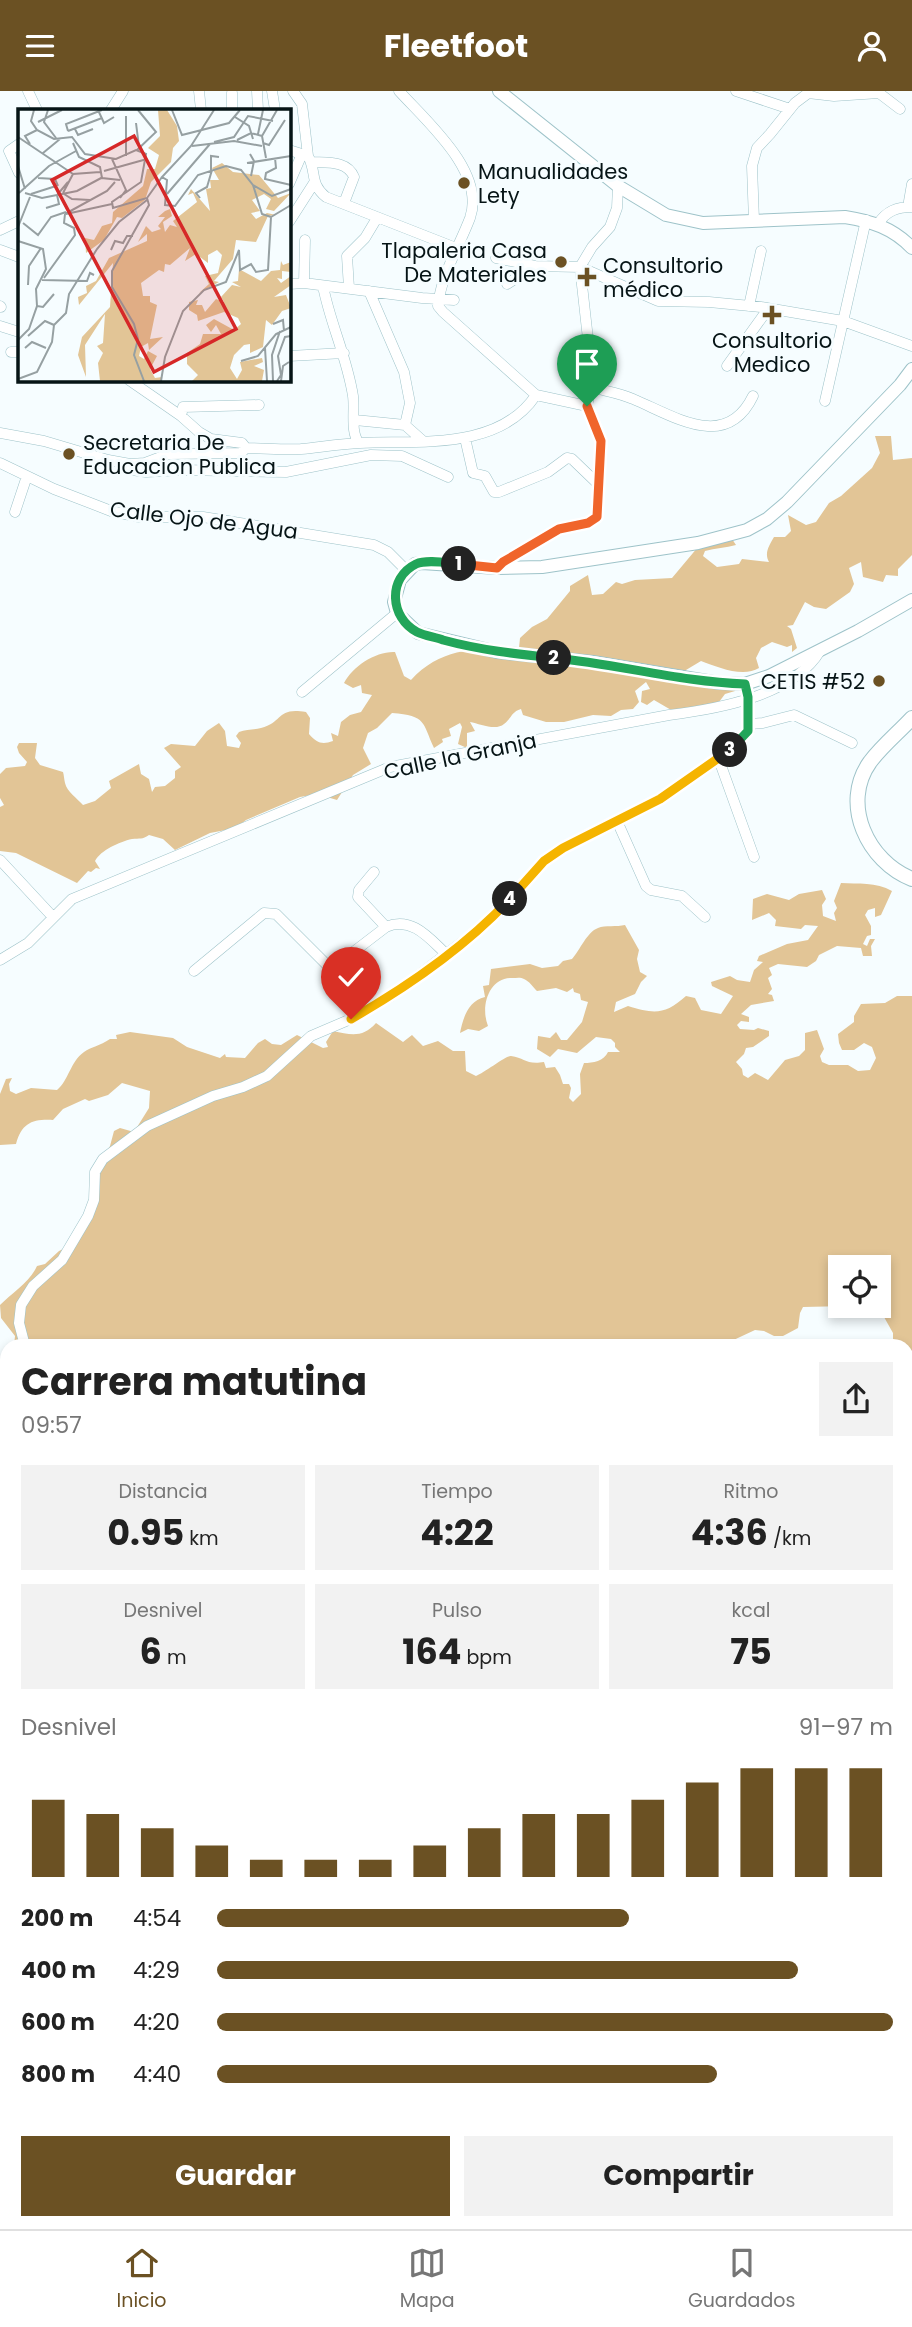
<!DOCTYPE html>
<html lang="es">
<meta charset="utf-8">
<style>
body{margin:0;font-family:Poppins,sans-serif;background:#f2f2f2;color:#222;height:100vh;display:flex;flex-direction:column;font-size:26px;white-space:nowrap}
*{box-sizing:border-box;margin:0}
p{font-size:23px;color:#767676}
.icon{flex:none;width:38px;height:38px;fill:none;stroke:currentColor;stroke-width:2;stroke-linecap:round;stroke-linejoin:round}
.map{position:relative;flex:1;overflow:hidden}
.drawer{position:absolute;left:0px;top:1248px;width:914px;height:891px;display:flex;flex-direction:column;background:#fff;border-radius:21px 21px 0 0;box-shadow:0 4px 10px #0003}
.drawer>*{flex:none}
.buttons{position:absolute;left:828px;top:1164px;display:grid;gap:14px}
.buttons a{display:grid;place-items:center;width:63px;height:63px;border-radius:0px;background:#fff;box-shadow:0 4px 10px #0003;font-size:35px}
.pin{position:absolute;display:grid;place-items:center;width:60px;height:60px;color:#fff;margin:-72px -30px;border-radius:50% 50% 50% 0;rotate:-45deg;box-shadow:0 0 7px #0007}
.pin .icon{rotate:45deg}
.km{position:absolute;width:35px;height:35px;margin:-18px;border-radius:50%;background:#222;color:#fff;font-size:19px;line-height:35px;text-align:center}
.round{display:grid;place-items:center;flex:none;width:74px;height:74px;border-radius:0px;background:#f2f2f2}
.head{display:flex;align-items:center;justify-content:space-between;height:119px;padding:0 21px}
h1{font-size:38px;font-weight:700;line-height:52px}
.metrics{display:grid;grid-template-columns:repeat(3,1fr);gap:10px;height:119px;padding:7px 21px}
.metrics div{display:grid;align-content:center;border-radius:0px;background:#f2f2f2;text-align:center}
.metrics b{font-size:35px;font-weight:700}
.metrics small{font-size:19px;font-weight:400}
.metrics p{font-size:19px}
.chart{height:196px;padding:14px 21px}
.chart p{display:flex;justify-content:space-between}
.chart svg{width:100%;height:126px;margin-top:7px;stroke:#6b5123;stroke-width:6}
.button{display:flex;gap:14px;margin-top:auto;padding:14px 21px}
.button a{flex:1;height:80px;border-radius:0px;background:#6b5123;color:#fff;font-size:28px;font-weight:700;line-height:80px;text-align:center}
.button a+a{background:#f2f2f2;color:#222}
ul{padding:0 21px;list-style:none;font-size:23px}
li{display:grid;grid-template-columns:112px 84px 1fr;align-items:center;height:52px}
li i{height:18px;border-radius:9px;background:#6b5123}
header{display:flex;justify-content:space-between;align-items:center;height:91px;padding:0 21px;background:#6b5123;color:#fff;font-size:32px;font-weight:700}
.tab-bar{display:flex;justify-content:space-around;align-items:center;height:98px;border-top:2px solid #e0e0e0;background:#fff;font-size:19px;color:#767676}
.tab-bar a{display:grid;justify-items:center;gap:4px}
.tab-bar .on{color:#6b5123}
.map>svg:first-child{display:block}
.forest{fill:#e2c596;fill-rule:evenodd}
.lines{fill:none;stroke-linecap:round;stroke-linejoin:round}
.minor-casing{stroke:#9ec3c9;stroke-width:11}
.tertiary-casing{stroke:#9ec3c9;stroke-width:14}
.secondary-casing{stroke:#9ec3c9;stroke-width:16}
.minor{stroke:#fff;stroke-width:10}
.tertiary{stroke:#fff;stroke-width:12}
.secondary{stroke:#fff;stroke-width:14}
.split-1-casing{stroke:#fff;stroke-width:14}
.split-2-casing{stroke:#fff;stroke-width:14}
.split-3-casing{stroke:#fff;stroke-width:14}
.split-4-casing{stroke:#fff;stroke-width:14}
.split-5-casing{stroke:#fff;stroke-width:14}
.split-1{stroke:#f0652b;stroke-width:9}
.split-2{stroke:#22a559;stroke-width:9}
.split-3{stroke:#22a559;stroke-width:9}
.split-4{stroke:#f5b400;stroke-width:9}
.split-5{stroke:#f5b400;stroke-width:9}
.poi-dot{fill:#6b5123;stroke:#f6fdff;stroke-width:2.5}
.labels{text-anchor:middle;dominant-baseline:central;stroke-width:6;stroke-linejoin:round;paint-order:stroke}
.poi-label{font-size:21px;fill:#061416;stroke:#f6fdff;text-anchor:start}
.street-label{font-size:21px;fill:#061416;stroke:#f6fdff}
.inset-road{fill:none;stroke:#96a0a2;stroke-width:2}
.view{fill:#d62828;fill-opacity:0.15;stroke:#d62828;stroke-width:3.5}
.inset-edge{fill:none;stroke:#061416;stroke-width:3.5}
</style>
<header><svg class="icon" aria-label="menu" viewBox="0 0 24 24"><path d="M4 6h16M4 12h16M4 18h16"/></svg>Fleetfoot<svg class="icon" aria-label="person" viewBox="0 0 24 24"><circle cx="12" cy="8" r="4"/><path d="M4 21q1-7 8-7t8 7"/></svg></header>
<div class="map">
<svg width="912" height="2138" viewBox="0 0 912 2138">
<rect width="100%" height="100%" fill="#f6fdff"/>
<!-- forest -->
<path class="forest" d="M875 345H891L893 369 912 367V464L898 478V485L886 484 883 491 863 486 861 471 849 477 854 493 850 501 826 518 814 516 805 511 793 534 787 535 791 538 797 557 792 561V554L787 556 772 551 761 557 756 567 759 577C743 587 717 576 701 570L686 579 691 594 713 598 738 589 735 600 725 603 719 611 678 623 654 609 647 614 641 611 642 600 650 598 646 591 635 600 639 611 633 618 621 619 611 625 593 624 564 631H546L523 624 521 618C511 621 512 627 504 633 496 640 480 633 470 631L475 640 467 642V657L458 653 462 636 460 632 449 638 451 645 442 648 443 651 434 657C422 631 427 625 392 622L377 637 368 642 363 657 371 673 353 684 337 709 317 703 300 706 246 729 236 737 210 742 175 759 163 748 149 744C142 749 140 747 132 748 119 751 101 759 95 770L100 778 96 777 91 781 88 780 77 792 16 762 0 760V716L4 714 0 707V683L6 677 25 675 27 671 19 662 17 656 19 652H37L35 667 40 674 63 681C64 684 64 688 65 692 67 701 77 707 83 714L95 710 111 697 109 690 139 673 141 683 149 688 152 701 155 696 165 695 175 687V680L181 676 164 657 171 653 195 655 207 640 219 632 225 640 227 655 239 657 241 652 236 645 239 641C246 638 254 639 261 637 284 631 276 616 306 621L310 627 309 643C317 652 322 654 333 650L331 642 338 645 341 631 350 624 361 621 372 604 362 602 361 594 353 597 344 592C353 575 376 560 395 561L404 585 411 589C441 556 478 557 519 557L520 547 532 536 547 528 570 500V495L588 484 592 504 603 503 616 491 622 493 635 489 672 487 698 456 732 448 736 454C726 457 715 457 705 460L703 465 717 476 739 473 742 468 769 471C764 462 769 455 774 446H785L791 440 788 424 806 434 816 431 829 412 841 405 872 377 880 362Z
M841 792C858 793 876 791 892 800L881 824 875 826V817L868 819 865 824 871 835V844L867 845 863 853 867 855 870 848H875L871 855 872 865H863L861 857 837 855 819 864 816 870 807 876 778 873 769 877 772 884 768 887 772 898 768 903 772 904 774 910 751 914 741 923 749 926V931L741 930 737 934 740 938 754 939 758 937 769 940V945L753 956 746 957 744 963 736 971 742 978 743 984 748 987 755 982 768 989 785 969 799 965 805 959V942L817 939 824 958 820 965 822 971 829 974H848L858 980 870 979 876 967 872 956 864 952 854 959H842L839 952 838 943 854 931V925L861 913 885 912 897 905H912V1307L910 1300 907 1301 906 1255H880L893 1248V1242L884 1226 874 1223 864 1225 848 1215 803 1216 800 1222 798 1237 783 1245H774L764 1240 755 1239 725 1253 611 1255C602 1248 591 1251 582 1255H14L15 1245 1 1227 0 1214C12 1202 30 1191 37 1175L45 1173 59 1160 71 1154 81 1135 97 1116 100 1075 110 1055 114 1040 120 1037 134 1041 149 1017 150 1000 122 992 108 1004 89 1010 85 1008 63 1018 53 1029C32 1028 22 1032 16 1053L0 1054V1003L6 988 12 987 9 993 10 1000 16 1003 31 997 57 999C69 989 70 971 84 961 91 956 100 955 110 948H117L116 944 130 941 173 947 187 956 220 967 225 963 226 966 245 967 258 952 265 948 272 953 281 954 297 944 323 957 328 956 326 951 333 940C351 944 363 947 376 932L403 951 412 944 423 955 438 950 453 960H465L466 980 476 985C484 982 507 964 511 965 525 967 526 974 544 971L546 977 555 976 560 984 563 993H569L571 997 569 1007 573 1011 581 1003 580 983 584 972C593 972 604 970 608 961H620L615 956V952L611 948 596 946 577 962 558 958 550 966 537 958 538 945 550 947 556 941 561 949H567L582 931 588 911 581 909 580 903 574 901 573 897 567 901 556 897 537 900C533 896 529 890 524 888 521 886 516 887 513 887 489 886 480 915 488 935L479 940 468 938 460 942C463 927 468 910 485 906L483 895 489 894 491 878 530 873 542 877 558 875 563 870 572 868C580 859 587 841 598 837 605 834 617 836 625 834L639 859 637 868 640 881 647 885 641 891 635 903 616 911 614 921 628 915C654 923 665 924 686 905L695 907 701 919 721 923 733 905 712 895 711 891 730 885 737 889 750 891 754 879 763 871 757 870 759 865 787 853 808 849 818 835 805 834 801 838 775 835 776 829 769 822 752 829 753 808 767 803 789 809 799 803 822 799 826 808 822 814 823 825 836 830 834 822 837 817 834 810ZM840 1176H878V1214H840Z
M7 1281V1858L4 1856 0 1858V1287Z
M907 1540 912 1541V1641H907Z
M907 1832 911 1834 912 1839V1980L906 1973Z
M7 1944V2083L0 2079V1950Z
M413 2132H887L893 2138H409Z"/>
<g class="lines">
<defs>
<path id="minor" d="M28 0 37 19
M199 0 201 19
M257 0 258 19
M272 0 275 19
M293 0 302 13 308 65
M399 0C427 31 486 81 470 127 459 156 441 184 438 215L443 221 536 304 587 315
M736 0 790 18
M232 2V19
M808 2 834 5 879 2 900 18
M111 19 123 0
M19 53 9 60 19 82
M289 59 308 65C317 81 309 92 326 106L456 157
M311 71C327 72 347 69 354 86L344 112
M289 93 302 63
M908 116 912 93
M754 130 752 75 757 57 770 43 795 12 811 0
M289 131 314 92
M878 133C886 120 897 116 912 116
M0 139 19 130
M0 159 19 166
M496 167 535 175 580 176 658 210 709 211 761 216 843 230 912 255
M304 192 305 149
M289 193 304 192 422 207 454 209
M507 193 535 175
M323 195C330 232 347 266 353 305 355 319 350 341 359 352
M349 197 347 165 365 147 377 127
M369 200 404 281 410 312 405 334
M0 215 1 216
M749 215 761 160
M0 235 19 241
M11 261H19
M289 265 344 262
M727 275 768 218
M129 289 181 325 199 341 211 348 242 352 246 357
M591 296C605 300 620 302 633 308 674 325 726 361 753 305
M825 310 866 129
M587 315 591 296V275L580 176 592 156 610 136 617 117 618 95
M181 325 183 316 259 314
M355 329 405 334 423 350
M0 342 44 350 108 369 130 373 145 372 169 363 241 362 246 357C264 357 283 359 301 358 321 356 340 353 360 352 418 349 499 360 536 304
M465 347 473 382 485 385 494 401H499L548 381 567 367 572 368 598 393
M0 372 54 398 111 420 139 426H203L374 454 388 461 407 480
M123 375 132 379 146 381 182 379 286 381 371 364 402 365 448 386
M15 421 27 385
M497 477 503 471 559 438 588 432 597 426 601 350 587 315
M302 601 397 522
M750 633 763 632 794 624 852 652
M719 669 754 766
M617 730 646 795 651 799 682 805 705 826
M0 769 52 825
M374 781 359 799 358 806 386 836
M0 869 28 852 72 808 390 676 669 624C717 618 793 605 820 560
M194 880 264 822 276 823 329 876 335 875 386 836C412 825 429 847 446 863
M25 1255 19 1232 21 1214 33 1195 62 1169 88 1125 94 1109 95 1081 103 1068 147 1035 213 1005 243 996 267 985 311 945 351 928 390 906 487 832 544 770 563 757 660 708 725 664 749 640V606L745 593
M906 1649 912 1650
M0 1784 7 1775
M121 2138 124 2132"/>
<path id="tertiary" d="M499 0 618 95 666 124 703 132 845 126C871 130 893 137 912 157
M912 278 900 294 787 411 767 428 747 439 698 452 542 476 497 477 422 472 415 473 400 489 394 511 397 522 418 542 497 561 593 571 719 592 745 593 769 585 858 540 912 509"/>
<path id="secondary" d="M912 627C898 642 882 655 870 671 840 713 868 771 912 788"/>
</defs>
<!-- minor casing -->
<use href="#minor" class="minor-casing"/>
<!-- tertiary casing -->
<use href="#tertiary" class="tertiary-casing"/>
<!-- secondary casing -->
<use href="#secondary" class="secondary-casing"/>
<!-- minor -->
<use href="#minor" class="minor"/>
<!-- tertiary -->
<use href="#tertiary" class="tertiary"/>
<!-- secondary -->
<use href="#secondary" class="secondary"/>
</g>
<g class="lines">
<defs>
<path id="split-1" d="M459 473 497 477 503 471 559 438 588 432 597 426 601 350 587 315"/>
<path id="split-2" d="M459 473C447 472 427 468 416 473 387 487 390 527 417 541 425 545 435 546 443 549 480 559 516 563 554 567"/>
<path id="split-3" d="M554 567C618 573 681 591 745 593L748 606V640L730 659"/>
<path id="split-4" d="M510 808 544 770 563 757 660 708 730 659"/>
<path id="split-5" d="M351 928C407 896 466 855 510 808"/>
</defs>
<!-- split-1 casing -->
<use href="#split-1" class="split-1-casing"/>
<!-- split-2 casing -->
<use href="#split-2" class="split-2-casing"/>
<!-- split-3 casing -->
<use href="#split-3" class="split-3-casing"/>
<!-- split-4 casing -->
<use href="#split-4" class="split-4-casing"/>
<!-- split-5 casing -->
<use href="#split-5" class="split-5-casing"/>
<!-- split-1 -->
<use href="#split-1" class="split-1"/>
<!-- split-2 -->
<use href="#split-2" class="split-2"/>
<!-- split-3 -->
<use href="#split-3" class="split-3"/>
<!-- split-4 -->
<use href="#split-4" class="split-4"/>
<!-- split-5 -->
<use href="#split-5" class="split-5"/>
</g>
<!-- markers -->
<g class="poi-dot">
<circle cx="464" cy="92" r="7"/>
<circle cx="561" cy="171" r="7"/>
<path d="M583.5 175.5h7v7h7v7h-7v7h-7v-7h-7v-7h7z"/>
<path d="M768.5 213.5h7v7h7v7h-7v7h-7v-7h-7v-7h7z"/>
<circle cx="69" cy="363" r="7"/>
<circle cx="879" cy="590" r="7"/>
</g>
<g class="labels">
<!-- poi labels -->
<g class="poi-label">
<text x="478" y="80">Manualidades<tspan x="478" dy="24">Lety</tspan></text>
<text x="547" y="159" text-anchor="end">Tlapaleria Casa<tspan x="547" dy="24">De Materiales</tspan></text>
<text x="603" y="174">Consultorio<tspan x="603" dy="24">médico</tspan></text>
<text x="772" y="249" text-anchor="middle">Consultorio<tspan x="772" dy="24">Medico</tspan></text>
<text x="83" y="351">Secretaria De<tspan x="83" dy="24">Educacion Publica</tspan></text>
<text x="865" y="590" text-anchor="end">CETIS #52</text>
</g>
<!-- street labels -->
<g class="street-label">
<text transform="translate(204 429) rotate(7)">Calle Ojo de Agua</text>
<text transform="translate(460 665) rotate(-12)">Calle la Granja</text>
</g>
</g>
<!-- overview -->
<g transform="translate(18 18)">
<rect width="273" height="273" fill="#f6fdff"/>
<path d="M140 1H149L159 17 161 32 155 39 153 53 133 73 127 91 104 109 99 108 86 131 68 144 67 129 76 131 84 117 94 114 95 103 125 77 129 60H137L141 46 130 39 142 27ZM204 54 215 63 241 66 260 89 273 84 256 102 248 100 253 90 246 85 234 91 242 102 233 104 238 110 249 104 258 106 250 107 238 133 218 131 215 150 196 172 201 173 181 184 191 175 187 167 200 164 204 146 199 141 190 146V154L178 145 167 152 172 139 152 156 147 155 146 163 141 161 123 174 125 187H132V193L139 196 132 230 145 228 131 241 130 234 123 238 121 247 126 250 130 242 139 247 132 260 137 269 144 268 143 272H82L80 254 85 244 79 237 85 234 87 205 67 236 68 268 60 246 64 228 92 198 95 154 61 196 60 188 69 184 68 177 78 172 91 149 129 132V125L120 133 128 117 134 123 143 120 140 117 147 108H140L147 102 152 100 154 107 145 113 147 123 152 116 159 118 155 112 179 93 175 84 170 86 173 80 192 102 188 80 193 79 192 71H201L194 59ZM263 152 265 156 273 153V163L264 162V170L259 169 263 174 273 167V176L256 188 268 186 273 199 264 202 254 216 248 211 245 238 232 244V235L226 236 216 246 212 259 219 270 224 261 222 253 244 249 245 253 236 257 246 261 244 272H174L180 266 169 255V244L182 235 185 225H203L198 216 193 223 188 216 196 210 216 221 223 215 220 209 206 203 180 212 179 206 171 201V193L180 191 178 196H184L187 203 198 190 206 193 203 188 214 176 223 178 214 173 220 172 221 160 243 172 253 162 262 161Z" fill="#e2c596"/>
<path class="inset-road" d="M16 1 13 12 19 21 36 30 54 28 67 45 98 50 118 41 128 45 123 73 94 93 95 99 129 89 144 68M30 1 26 13 38 29M80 1 86 14 96 8M154 1 164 26 211 14 222 1M196 1 173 37 144 68 149 71 147 96 157 97 180 66 208 57 223 61 235 76 254 87 273 80M217 8 231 17 235 30M20 13 44 1M118 14 121 38M57 20 60 26 75 20M50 22 48 15 84 1M50 22 84 9M240 25 245 1M244 27 259 1M244 27 248 49M0 28 55 65M219 31 233 24 244 27M196 33 216 28 230 7 255 12M55 34 61 48 82 58 84 69 102 71M245 34 251 36 267 11M12 35 7 27 19 21M174 37 216 32 244 37M119 41 138 23 120 1M25 44 42 30M232 45 236 52 233 67M108 47V7M257 49 258 59 248 64 247 70 273 76M94 50 108 81 102 89M229 54 273 47M0 57 7 80M193 61V47L201 48M86 62 129 50M20 69 37 70 40 77M235 76 244 105 253 108M1 84 31 57 58 42M7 84 24 89 59 82 85 68M45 84 55 65 82 63M13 85 38 77M46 85 54 90 72 91M149 85 192 35M182 89 178 84 189 78 194 61M28 99 41 95 39 86 50 73M47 105 89 82 97 73M48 105 94 95M253 108 273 96M5 114 20 126 33 108 48 103M0 118 12 88M0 132 25 140 28 160 18 180 19 197 11 220 0 231M93 141 97 132 105 134 109 127H115M26 169 57 126 56 119 46 114 47 105M24 171 69 172 72 164 76 166M10 176 11 157 23 139M19 197 25 198 36 185M255 215 265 211 266 222M36 216 48 204 51 185 79 140 101 113 129 91M10 227 27 212 36 216M7 239 14 233 28 239M247 239 249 272M223 252 240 247 258 225 273 218M0 270 19 263 34 233 36 216M126 272 116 246 120 230 116 215 94 178V162L131 96 129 89M143 272 147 248 165 202 186 181 208 173 221 141 222 161 233 155 238 163 250 161 253 108M255 272 254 246 262 222M259 272 263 266 260 247 267 228 273 227M263 272 265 257 271 253"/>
<path class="view" d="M116 27 218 220 136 263 34 71Z"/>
<rect width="273" height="273" class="inset-edge"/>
</g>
</svg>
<div class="buttons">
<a><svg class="icon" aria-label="locate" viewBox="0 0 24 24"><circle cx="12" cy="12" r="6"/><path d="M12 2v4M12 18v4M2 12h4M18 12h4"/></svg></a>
</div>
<div class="pin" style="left:587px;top:315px;background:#1e9e55"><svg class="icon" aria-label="arrive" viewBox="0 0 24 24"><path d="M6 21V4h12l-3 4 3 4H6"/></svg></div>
<div class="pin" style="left:351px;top:928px;background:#d93025"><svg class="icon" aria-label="check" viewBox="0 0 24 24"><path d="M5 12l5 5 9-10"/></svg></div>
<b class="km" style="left:459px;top:473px">1</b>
<b class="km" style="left:554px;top:567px">2</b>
<b class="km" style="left:730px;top:659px">3</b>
<b class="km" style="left:510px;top:808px">4</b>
<section class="drawer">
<div class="head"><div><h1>Carrera matutina</h1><p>09:57</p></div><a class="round"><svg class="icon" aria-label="share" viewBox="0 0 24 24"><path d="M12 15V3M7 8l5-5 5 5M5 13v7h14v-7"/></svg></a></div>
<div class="metrics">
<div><p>Distancia</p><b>0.95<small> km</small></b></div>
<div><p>Tiempo</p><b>4:22</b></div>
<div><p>Ritmo</p><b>4:36<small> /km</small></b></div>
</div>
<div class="metrics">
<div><p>Desnivel</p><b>6<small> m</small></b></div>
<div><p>Pulso</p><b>164<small> bpm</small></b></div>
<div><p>kcal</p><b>75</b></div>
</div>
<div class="chart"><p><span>Desnivel</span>91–97 m</p>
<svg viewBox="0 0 160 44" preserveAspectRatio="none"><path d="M5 44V17M15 44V22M25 44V27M35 44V33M45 44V38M55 44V38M65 44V38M75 44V33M85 44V27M95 44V22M105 44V22M115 44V17M125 44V11M135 44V6M145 44V6M155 44V6"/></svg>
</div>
<ul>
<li><b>200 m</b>4:54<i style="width:61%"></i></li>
<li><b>400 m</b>4:29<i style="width:86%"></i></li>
<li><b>600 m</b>4:20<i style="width:100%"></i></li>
<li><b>800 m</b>4:40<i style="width:74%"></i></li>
</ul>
<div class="button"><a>Guardar</a><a>Compartir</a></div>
</section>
</div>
<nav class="tab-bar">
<a class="on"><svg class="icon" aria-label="home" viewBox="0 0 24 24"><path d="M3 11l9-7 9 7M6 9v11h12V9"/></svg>Inicio</a>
<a><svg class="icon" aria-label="map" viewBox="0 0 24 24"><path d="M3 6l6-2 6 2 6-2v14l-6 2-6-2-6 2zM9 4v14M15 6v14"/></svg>Mapa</a>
<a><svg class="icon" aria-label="saved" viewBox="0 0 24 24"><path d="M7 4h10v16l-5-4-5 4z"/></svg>Guardados</a>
</nav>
